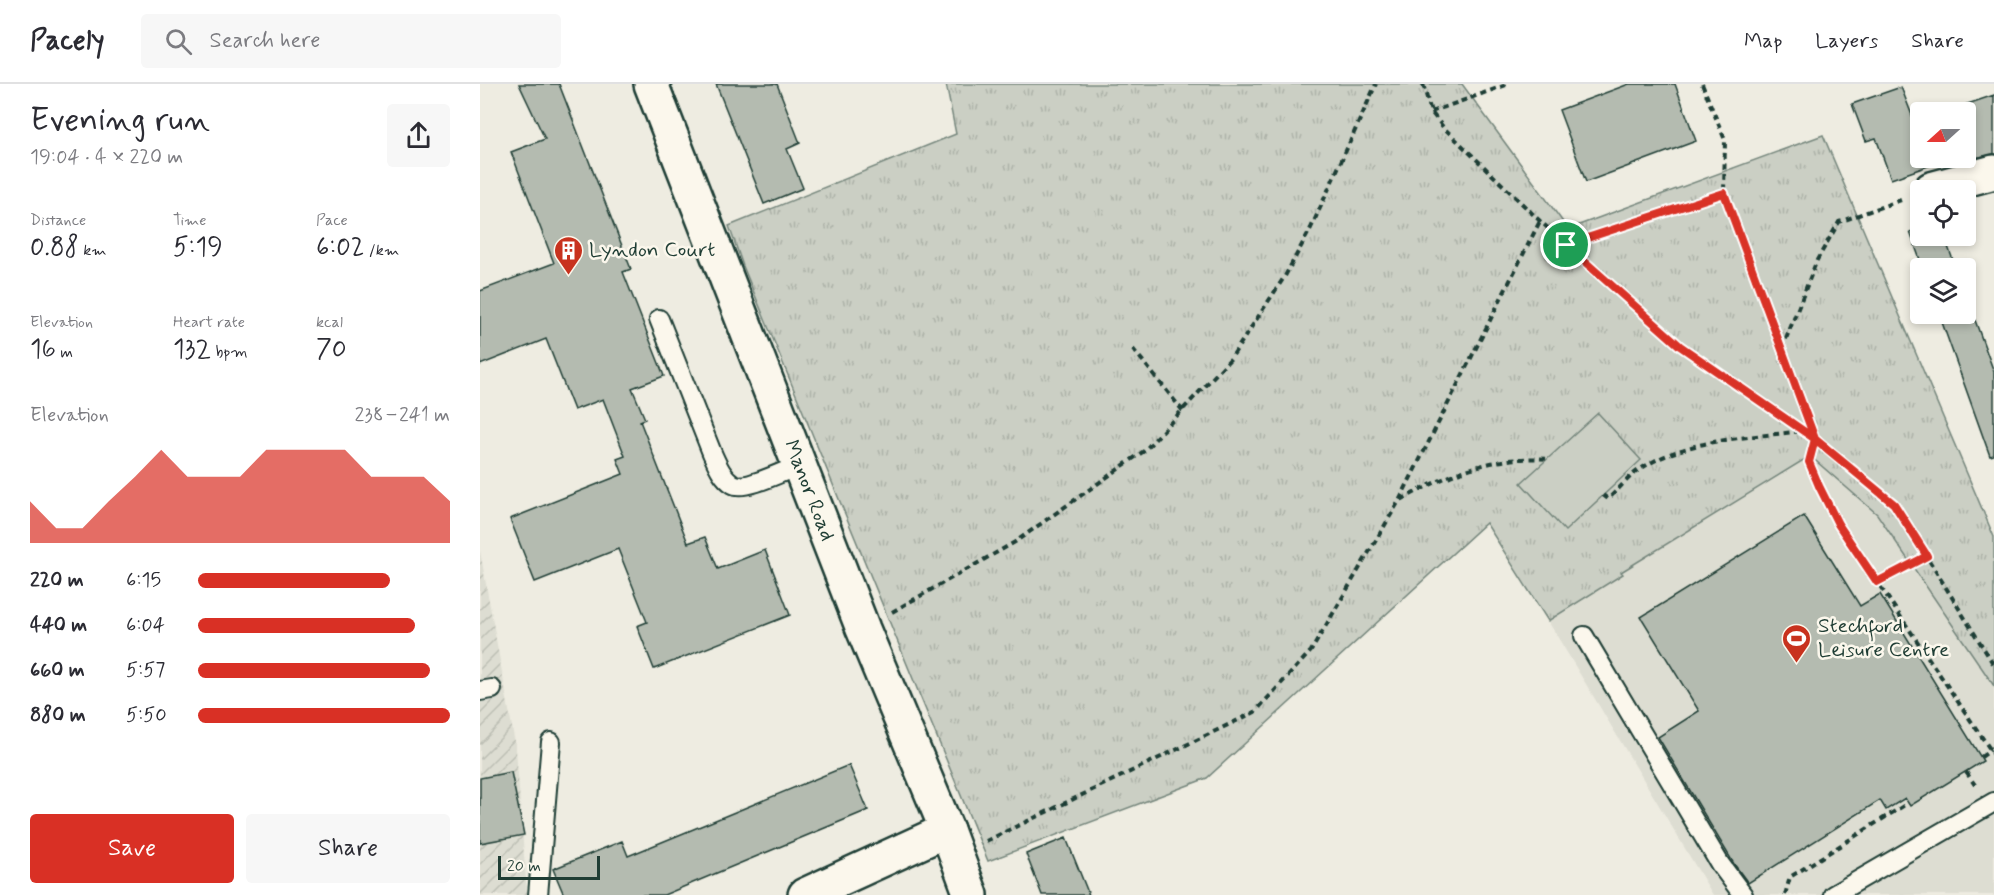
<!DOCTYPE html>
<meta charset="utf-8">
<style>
body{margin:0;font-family:Mynerve,sans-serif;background:#f7f7f7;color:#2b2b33;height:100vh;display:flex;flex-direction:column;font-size:22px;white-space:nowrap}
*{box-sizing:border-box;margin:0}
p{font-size:20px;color:#7c7c81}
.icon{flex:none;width:33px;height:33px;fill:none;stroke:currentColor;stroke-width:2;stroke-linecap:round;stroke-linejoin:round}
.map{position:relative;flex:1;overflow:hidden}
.sheet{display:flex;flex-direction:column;background:#fff;width:480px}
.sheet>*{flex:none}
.needle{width:39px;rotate:249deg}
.controls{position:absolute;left:1430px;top:18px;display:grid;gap:12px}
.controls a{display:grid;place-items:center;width:66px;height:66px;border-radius:6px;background:#fff;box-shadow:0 3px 9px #0003;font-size:30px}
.scale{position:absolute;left:18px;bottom:15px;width:102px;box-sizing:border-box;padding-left:6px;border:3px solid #1f3d34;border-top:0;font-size:16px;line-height:21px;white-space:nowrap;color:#1f3d34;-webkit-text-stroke:4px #fbf7ec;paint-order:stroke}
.pin{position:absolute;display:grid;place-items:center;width:51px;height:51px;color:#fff;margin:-26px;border:3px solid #fff;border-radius:50%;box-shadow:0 2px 6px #0007}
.round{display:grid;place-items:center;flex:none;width:63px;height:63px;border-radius:6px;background:#f7f7f7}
.head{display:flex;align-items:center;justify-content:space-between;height:102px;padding:0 30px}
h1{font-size:33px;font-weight:600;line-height:45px}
.stats{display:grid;grid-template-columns:repeat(3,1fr);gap:9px;height:102px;padding:6px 30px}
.stats div{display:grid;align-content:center}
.stats b{font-size:26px;font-weight:600}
.stats small{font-size:16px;font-weight:400}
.stats p{font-size:16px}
.chart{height:168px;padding:12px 30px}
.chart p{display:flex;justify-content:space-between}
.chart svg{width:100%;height:108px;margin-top:6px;fill:#d93025;opacity:.7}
.primary-button{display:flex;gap:12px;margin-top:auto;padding:12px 30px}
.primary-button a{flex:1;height:69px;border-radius:6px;background:#d93025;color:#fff;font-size:24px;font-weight:600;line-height:69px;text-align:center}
.primary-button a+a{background:#f7f7f7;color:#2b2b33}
ul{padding:0 30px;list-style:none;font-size:20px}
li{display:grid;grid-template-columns:96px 72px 1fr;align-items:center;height:45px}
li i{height:15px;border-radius:8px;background:#d93025}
header{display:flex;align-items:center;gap:36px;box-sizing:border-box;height:84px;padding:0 30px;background:#fff;border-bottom:2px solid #e1e1e2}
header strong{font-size:28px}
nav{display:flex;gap:33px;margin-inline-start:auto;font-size:21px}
.search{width:420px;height:54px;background:#f7f7f7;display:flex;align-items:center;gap:15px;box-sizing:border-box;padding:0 21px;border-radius:6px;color:#7c7c81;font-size:22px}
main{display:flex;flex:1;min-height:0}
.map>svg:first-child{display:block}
.built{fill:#ddddd2}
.industrial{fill:url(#industrial-furrows)}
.grass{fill:url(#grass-tufts);stroke:#75867c;stroke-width:1.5}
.pitch{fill:#cbcfc4;stroke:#75867c;stroke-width:1.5}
.building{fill:#b4bbb0;stroke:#1f3d34;stroke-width:1.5}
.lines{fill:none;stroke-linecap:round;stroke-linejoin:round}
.service-casing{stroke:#1f3d34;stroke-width:22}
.minor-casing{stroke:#1f3d34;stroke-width:38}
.path{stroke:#1f3d34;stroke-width:4;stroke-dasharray:6 4.5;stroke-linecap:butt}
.service{stroke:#fbf7ec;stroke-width:18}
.minor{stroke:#fbf7ec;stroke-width:33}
.route-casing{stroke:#fff;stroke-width:12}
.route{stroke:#d93025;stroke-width:8}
.labels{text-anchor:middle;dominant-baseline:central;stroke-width:5;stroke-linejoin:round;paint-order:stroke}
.poi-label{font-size:21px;fill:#1f3d34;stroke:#fbf7ec;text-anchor:start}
.street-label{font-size:21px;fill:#1f3d34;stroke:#fbf7ec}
</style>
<header>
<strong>Pacely</strong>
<div class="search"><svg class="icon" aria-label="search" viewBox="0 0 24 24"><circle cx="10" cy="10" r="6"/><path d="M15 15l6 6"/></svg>Search here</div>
<nav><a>Map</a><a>Layers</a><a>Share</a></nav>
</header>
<main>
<section class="sheet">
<div class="head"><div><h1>Evening run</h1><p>19:04 · 4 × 220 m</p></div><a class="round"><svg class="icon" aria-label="share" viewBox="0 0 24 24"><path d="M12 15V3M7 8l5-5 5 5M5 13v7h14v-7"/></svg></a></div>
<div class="stats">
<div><p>Distance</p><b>0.88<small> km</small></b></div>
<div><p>Time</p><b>5:19</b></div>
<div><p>Pace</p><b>6:02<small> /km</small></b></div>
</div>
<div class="stats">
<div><p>Elevation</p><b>16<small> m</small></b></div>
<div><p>Heart rate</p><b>132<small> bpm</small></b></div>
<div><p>kcal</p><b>70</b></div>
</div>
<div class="chart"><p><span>Elevation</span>238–241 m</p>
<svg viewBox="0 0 160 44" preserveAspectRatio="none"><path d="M0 44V27L10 38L20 38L30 27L40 17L50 6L60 17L70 17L80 17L90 6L100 6L110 6L120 6L130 17L140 17L150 17L160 27V44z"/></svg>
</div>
<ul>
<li><b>220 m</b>6:15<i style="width:76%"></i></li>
<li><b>440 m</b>6:04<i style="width:86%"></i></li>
<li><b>660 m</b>5:57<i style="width:92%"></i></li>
<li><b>880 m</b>5:50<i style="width:100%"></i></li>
</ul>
<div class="primary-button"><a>Save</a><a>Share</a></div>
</section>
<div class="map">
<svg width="1514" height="811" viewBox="0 0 1514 811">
<defs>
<pattern id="industrial-furrows" width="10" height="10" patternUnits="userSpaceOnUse" patternTransform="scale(1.5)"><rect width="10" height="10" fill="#ddddd2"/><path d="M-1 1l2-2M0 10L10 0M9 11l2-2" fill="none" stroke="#bdbfb5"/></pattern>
<pattern id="grass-tufts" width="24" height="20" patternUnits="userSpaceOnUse" patternTransform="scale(1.5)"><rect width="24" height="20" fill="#cbcfc4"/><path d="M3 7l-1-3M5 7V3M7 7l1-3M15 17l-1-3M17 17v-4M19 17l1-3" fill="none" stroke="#aeb3a9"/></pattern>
</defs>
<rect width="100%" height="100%" fill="#eeece1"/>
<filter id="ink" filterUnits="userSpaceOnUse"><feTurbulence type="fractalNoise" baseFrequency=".0167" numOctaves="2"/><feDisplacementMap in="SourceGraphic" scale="12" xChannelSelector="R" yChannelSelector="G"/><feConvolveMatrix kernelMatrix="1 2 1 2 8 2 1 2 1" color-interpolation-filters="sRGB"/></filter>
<g filter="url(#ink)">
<!-- built -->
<path class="built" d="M1330 372 1397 430 1514 602V811H1233L1068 537 1142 491 1141 488Z"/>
<!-- industrial -->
<path class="industrial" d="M0 467 36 665 47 811H0Z"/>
<!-- grass -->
<path class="grass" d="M466 0H982L1088 145 1343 51 1514 453V602L1397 430 1330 372 1141 488 1143 490 1068 537 1006 439 727 694 508 777 263 182 249 142 476 50Z"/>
<!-- pitch -->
<path class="pitch" d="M1118 329 1161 376 1085 447 1041 399Z"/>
<!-- building -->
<path class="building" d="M39 0H79L151 185 143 188 184 292 152 304 165 335 160 337 208 459 225 453 238 485 285 466 310 531 174 585 157 542 167 538 138 465 55 498 30 435 143 390 137 375 145 372 123 315 94 326 66 255 0 281V207L74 179 31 68 65 55Z
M236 0H297L320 59 307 65 323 104 284 120Z
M1149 0H1195L1216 57 1106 98 1079 26Z
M1421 3 1435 39 1440 37V74H1471L1411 95 1396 54 1386 57 1372 20Z
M1514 11V70L1490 75 1488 67 1485 68V28H1464Z
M1440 144V152H1464L1476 184H1443L1430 148Z
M1485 209 1514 288V371L1510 372 1459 230H1485Z
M1324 432 1380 522 1400 510 1503 677 1430 722 1425 714 1406 726 1400 716 1268 799 1254 780 1178 653 1219 627 1161 533Z
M369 681 388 726 184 811H84L73 785 142 757 148 772Z
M31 688 44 751 0 759V694Z
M586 754 609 811H562L546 770Z"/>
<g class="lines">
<defs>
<path id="service" d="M179 235 232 369C237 380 242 393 253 400 265 407 306 386 320 381
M1104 552 1240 780 1263 811
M0 607 12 605
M58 811 71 658
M1353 811 1514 718"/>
<g id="minor">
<path id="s1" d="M171 0 383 545 467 746 491 811"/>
<path d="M1451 105 1514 88"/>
<path d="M325 811 467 746"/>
</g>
</defs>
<!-- service casing -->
<use href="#service" class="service-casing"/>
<!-- minor casing -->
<use href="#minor" class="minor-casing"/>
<!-- path -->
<path class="path" d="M943 0 951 28 963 43 1060 137 1200 262 1335 355 1414 420 1514 581
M951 28 1029 0
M1244 109 1335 355 1329 378 1339 402 1358 440 1514 671
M1087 161 1244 109 1245 56 1222 0
M653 265 703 327
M1302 265 1337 176 1359 138 1421 116
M1123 411 1128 415C1139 405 1150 391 1162 384 1209 354 1269 354 1322 347
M921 416C968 390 1013 371 1068 375
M1397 498 1447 472
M412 528 535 458 664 367 751 274 805 192 831 144 896 0
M1501 673 1511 666
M1486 688 1495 701
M506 757 775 628 831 567 919 417 1060 137
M1305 811 1310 793 1428 719"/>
<!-- service -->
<use href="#service" class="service"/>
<!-- minor -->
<use href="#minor" class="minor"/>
</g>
</g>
<g class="lines" filter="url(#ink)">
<defs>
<path id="route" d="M1086 161 1200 262 1335 355 1329 378 1339 402 1358 440 1397 498 1447 472 1414 420 1335 355 1244 109 1086 161"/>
</defs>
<!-- route casing -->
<use href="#route" class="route-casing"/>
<!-- route -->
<use href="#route" class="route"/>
</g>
<!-- icons -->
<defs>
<symbol id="building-pin" viewBox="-11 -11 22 30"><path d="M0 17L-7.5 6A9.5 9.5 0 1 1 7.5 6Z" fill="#c8321e" stroke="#fbf7ec"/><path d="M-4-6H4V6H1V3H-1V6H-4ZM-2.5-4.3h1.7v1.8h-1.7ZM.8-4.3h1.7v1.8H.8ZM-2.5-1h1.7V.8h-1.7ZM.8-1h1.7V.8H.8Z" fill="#fff"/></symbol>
<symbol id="stadium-pin" viewBox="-11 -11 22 30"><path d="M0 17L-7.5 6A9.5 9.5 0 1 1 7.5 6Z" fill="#c8321e" stroke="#fbf7ec"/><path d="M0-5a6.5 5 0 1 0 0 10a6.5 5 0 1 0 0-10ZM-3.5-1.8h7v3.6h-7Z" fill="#fff"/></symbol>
</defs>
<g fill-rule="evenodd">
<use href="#building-pin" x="72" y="150" width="33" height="45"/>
<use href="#stadium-pin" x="1300" y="538" width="33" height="45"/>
</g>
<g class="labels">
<!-- poi labels -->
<g class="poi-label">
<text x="109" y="166">Lyndon Court</text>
<text x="1338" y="542">Stechford<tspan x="1338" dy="24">Leisure Centre</tspan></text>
</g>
<!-- street labels -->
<g class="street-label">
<text stroke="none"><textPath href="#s1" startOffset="436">Manor Road</textPath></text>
</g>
</g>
</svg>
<div class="controls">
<a><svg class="needle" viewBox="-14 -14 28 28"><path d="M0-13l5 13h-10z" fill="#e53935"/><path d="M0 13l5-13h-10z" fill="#7c7c81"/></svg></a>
<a><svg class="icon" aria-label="locate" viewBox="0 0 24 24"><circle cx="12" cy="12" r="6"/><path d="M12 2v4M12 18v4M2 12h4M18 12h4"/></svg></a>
<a><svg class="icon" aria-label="layers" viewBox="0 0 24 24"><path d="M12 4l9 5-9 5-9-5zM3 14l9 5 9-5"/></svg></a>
</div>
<div class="scale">20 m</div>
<div class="pin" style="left:1086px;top:161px;background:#1e9e55"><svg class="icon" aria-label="arrive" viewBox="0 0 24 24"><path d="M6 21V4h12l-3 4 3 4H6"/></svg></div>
</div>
</main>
